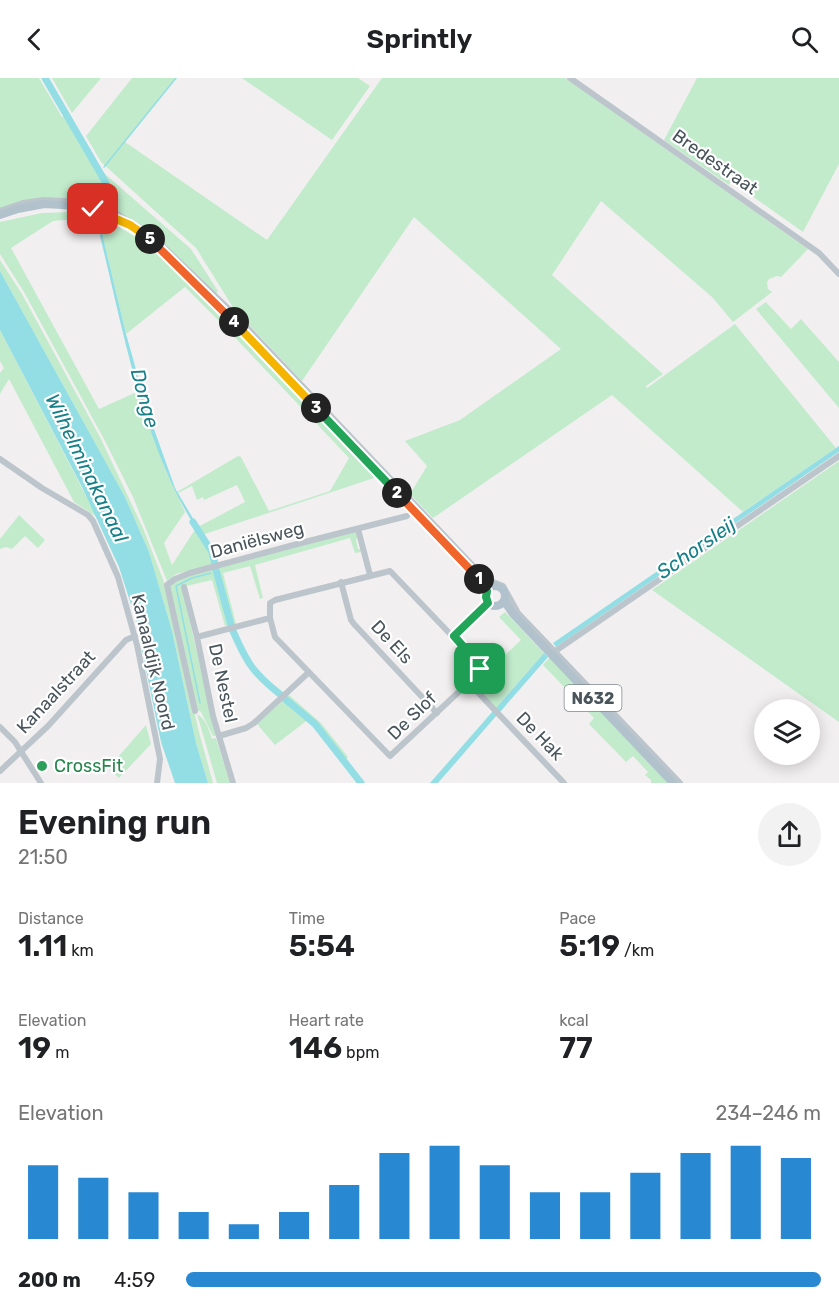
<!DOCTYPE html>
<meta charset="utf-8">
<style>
body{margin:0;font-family:Rubik,sans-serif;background:#f2f2f2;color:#202124;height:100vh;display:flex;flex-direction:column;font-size:22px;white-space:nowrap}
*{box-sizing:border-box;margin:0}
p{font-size:20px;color:#757577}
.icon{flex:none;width:33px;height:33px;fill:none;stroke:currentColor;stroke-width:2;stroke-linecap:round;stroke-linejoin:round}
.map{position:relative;height:705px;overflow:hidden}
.panel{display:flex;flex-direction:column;background:#fff;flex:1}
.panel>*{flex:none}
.fabs{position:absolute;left:754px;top:621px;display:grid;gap:12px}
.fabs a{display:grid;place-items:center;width:66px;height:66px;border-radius:50%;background:#fff;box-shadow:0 3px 15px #0003;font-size:30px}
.pin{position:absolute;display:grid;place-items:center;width:51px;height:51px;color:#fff;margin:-26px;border-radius:12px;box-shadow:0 3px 9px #0006}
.km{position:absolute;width:30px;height:30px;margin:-15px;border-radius:50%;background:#222;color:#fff;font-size:16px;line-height:30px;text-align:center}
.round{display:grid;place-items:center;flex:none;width:63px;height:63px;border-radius:32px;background:#f2f2f2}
.overview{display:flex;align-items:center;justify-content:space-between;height:102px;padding:0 18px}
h1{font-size:33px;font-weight:600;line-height:45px}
.metrics{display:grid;grid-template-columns:repeat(3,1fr);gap:9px;height:102px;padding:6px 18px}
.metrics div{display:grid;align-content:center}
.metrics b{font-size:30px;font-weight:600}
.metrics small{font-size:16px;font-weight:400}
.metrics p{font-size:16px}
.chart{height:168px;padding:12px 18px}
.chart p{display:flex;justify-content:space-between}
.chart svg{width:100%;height:108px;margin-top:6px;stroke:#2988d2;stroke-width:6}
ul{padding:0 18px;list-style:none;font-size:20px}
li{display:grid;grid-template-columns:96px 72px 1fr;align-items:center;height:45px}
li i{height:15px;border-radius:8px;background:#2988d2}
header{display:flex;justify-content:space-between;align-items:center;height:78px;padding:0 18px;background:#fff;font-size:27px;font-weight:600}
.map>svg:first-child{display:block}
.green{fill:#c2ebcc;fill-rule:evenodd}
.water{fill:#92dee4}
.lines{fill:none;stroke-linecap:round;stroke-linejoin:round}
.stream{stroke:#92dee4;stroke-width:1.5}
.river{stroke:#92dee4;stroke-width:7}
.minor{stroke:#bcc5cb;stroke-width:6}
.major{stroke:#b1c2cc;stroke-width:8}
.split-1-casing{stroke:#fff;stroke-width:12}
.split-2-casing{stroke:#fff;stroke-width:12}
.split-3-casing{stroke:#fff;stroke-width:12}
.split-4-casing{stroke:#fff;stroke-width:12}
.split-5-casing{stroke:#fff;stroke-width:12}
.split-6-casing{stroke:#fff;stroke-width:12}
.split-1{stroke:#22a559;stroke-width:8}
.split-2{stroke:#f0652b;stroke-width:8}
.split-3{stroke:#22a559;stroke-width:8}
.split-4{stroke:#f5b400;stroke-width:8}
.split-5{stroke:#f0652b;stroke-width:8}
.split-6{stroke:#f5b400;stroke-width:8}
.leisure-dot{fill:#2e9e5b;stroke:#fff;stroke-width:2}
.labels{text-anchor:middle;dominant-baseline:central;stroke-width:4.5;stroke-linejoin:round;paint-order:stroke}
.shield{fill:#fff;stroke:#80888c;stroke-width:1.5}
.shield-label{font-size:16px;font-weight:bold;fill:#49555b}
.street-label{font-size:18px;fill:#49555b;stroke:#fff}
.leisure-label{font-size:18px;fill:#27864d;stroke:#fff;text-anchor:start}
.water-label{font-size:20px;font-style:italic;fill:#188089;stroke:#fff}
</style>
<header><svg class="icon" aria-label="back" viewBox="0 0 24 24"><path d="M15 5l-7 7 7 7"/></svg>Sprintly<svg class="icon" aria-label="search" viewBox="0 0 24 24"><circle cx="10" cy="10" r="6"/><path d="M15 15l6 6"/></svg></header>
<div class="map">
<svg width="839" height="705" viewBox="0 0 839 705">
<rect width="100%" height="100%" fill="#f2eff0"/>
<!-- green -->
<path class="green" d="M0 0H39L62 39 66 37 97 89 191 171 218 213 216 216 172 173 90 125 0 131Z
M52 0H101L72 35Z
M132 0H176L125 64 267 162 382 0H565L808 171 781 199 777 198 769 201 767 204 768 211 772 214 733 244 712 219 601 123 552 197 663 296 646 308 647 310 735 246 836 370 743 434 612 317 433 440 410 416 427 388 405 363 460 342 561 271 414 139 302 303 234 231 196 170 101 84 86 58Z
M242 0H358L370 8 332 62Z
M697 0H839V86L803 154 731 103 729 107 664 62Z
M71 134 89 137 111 144 144 164 230 246 377 399 202 457 213 476 215 486 176 496 167 503 133 419 105 363 24 214 0 176V144L42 135ZM64 142H81L102 148 103 146 102 155 126 256 185 209 225 249 349 380 330 413 269 433 241 379 238 378 177 414 178 415 192 408 197 422 203 419 204 422 237 407 245 424 196 450 172 487 164 465 185 434 165 391 139 313 99 331 11 170 53 143Z
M0 182 22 216 100 359 143 450 164 504 199 654 213 705H208L196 665 172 553 149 474 125 419 0 193Z
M766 224 791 251 801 241 839 284V330L756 231Z
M0 252 97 439 74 424 9 301 0 316V295L4 290 0 283Z
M839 383V644L652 512Z
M19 437 45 462 38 470 25 458 12 471 6 469 0 471V461Z
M353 454H356L358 460 356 461 358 471H361V474L355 475 350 460 255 487 263 520 260 521 250 488 223 495 236 546 225 548 212 502 182 509 216 658H213L201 634 195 631 168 507 176 501Z
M505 534 544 575 496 630 477 610 475 605 521 562 499 539Z
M550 579 564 595 668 705H651V702L645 697 648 694 633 678 626 684 589 646 594 640 543 587Z
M289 617 321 645 348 679 345 683 320 651 309 641 275 667 257 646Z
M197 636C206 641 209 652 212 661L216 660 230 705H217Z
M146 647 151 666 119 700 106 688 111 687Z"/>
<!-- water -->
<path class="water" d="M103 146 102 155 126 256 149 337 175 410 198 449 196 450C144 370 123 251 100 158Z
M0 193 125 419 149 474 172 553 196 665 208 705H175L161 664 135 539 119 489 82 409 0 252Z
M839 368V374L837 375 556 569 553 565Z
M544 575 548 579 500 634 496 630Z
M493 633 497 637 438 705H430Z"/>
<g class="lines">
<!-- stream -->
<path class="stream" d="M104 89 176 0
M99 95 100 94
M200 625 176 508 192 500 211 495"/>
<!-- river -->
<path class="river" d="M45 0 113 117 112 125
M193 444 212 474 215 486
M216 492 231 547
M233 553C247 585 253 595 281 617
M284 620 315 646 361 705"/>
<!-- minor -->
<path class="minor" d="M570 0 819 175 839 196
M0 133 23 125 44 122 81 124 117 136 149 155 235 237 477 492
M0 381 42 410 88 437 93 443 118 499 137 567 160 681 157 705
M358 451 370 497
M484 499 488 502 503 508 518 535 680 705
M341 504 351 542 354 546 437 635
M184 509 197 559 213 638 233 705
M454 558 488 525
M197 559 270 540 275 559 390 678 478 596 480 591 476 583 390 493 275 522 270 525V540
M554 574 839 378
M469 605 564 705
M195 633 167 507 175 501 190 495 301 465 407 438
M0 649 15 664 41 705
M219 658 246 650 254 645 308 595
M0 693 48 648 126 562 135 558"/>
<!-- major -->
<path class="major" d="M0 137 18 131 44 126 79 128 107 136 140 153 167 177 214 224 463 484 491 509
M485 518a10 10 0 1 1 20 0a10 10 0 1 1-20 0Z
M504 523 513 536 673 705"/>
</g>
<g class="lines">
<defs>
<path id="split-1" d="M479 501 487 513 486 519 488 525 454 558 476 583 480 591"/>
<path id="split-2" d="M397 415 479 501"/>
<path id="split-3" d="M316 330 397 415"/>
<path id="split-4" d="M234 244 316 330"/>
<path id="split-5" d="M150 161 234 244"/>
<path id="split-6" d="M93 131 130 147 150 161"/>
</defs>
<!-- split-1 casing -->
<use href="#split-1" class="split-1-casing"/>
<!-- split-2 casing -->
<use href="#split-2" class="split-2-casing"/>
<!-- split-3 casing -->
<use href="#split-3" class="split-3-casing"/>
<!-- split-4 casing -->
<use href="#split-4" class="split-4-casing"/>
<!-- split-5 casing -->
<use href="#split-5" class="split-5-casing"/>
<!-- split-6 casing -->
<use href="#split-6" class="split-6-casing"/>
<!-- split-1 -->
<use href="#split-1" class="split-1"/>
<!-- split-2 -->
<use href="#split-2" class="split-2"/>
<!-- split-3 -->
<use href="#split-3" class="split-3"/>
<!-- split-4 -->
<use href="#split-4" class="split-4"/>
<!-- split-5 -->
<use href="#split-5" class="split-5"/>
<!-- split-6 -->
<use href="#split-6" class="split-6"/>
</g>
<!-- markers -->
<circle class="leisure-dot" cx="42" cy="688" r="6"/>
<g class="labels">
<!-- shield labels -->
<rect class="shield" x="564.5" y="607" width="57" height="26" rx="4.5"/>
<g class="shield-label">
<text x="593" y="620">N632</text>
</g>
<!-- street labels -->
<g class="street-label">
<text transform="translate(715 84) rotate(35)">Bredestraat</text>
<text transform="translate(257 462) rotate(-15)">Daniëlsweg</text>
<text transform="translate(392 564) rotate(47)">De Els</text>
<text transform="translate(153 584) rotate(77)">Kanaaldijk Noord</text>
<text transform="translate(223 605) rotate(78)">De Nestel</text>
<text transform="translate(56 614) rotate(-47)">Kanaalstraat</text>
<text transform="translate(412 638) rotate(-44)">De Slof</text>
<text transform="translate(540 658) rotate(46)">De Hak</text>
</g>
<!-- leisure labels -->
<g class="leisure-label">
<text x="54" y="688">CrossFit</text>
</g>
<!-- water labels -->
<g class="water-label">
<text transform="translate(145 320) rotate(75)">Donge</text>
<text transform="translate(87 390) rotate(64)">Wilhelminakanaal</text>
<text transform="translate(696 470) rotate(-35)">Schorsleij</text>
</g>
</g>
</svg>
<div class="fabs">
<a><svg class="icon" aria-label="layers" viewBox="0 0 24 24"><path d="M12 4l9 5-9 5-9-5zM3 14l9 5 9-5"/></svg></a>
</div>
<div class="pin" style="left:480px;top:591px;background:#1e9e55"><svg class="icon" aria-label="arrive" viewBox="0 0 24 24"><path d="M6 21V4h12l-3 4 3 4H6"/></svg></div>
<div class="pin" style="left:93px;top:131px;background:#d93025"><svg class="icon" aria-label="check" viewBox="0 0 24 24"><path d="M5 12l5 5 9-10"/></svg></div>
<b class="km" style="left:479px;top:501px">1</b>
<b class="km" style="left:397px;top:415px">2</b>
<b class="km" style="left:316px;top:330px">3</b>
<b class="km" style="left:234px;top:244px">4</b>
<b class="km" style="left:150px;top:161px">5</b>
</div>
<section class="panel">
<div class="overview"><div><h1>Evening run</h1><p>21:50</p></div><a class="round"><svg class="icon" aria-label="share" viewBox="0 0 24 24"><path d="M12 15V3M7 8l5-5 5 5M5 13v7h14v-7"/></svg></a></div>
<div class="metrics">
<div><p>Distance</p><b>1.11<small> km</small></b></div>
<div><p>Time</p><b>5:54</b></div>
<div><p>Pace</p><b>5:19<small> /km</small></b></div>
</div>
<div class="metrics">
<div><p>Elevation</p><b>19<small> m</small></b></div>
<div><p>Heart rate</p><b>146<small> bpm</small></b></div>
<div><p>kcal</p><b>77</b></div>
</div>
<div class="chart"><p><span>Elevation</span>234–246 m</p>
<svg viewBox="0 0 160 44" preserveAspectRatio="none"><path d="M5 44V14M15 44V19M25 44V25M35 44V33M45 44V38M55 44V33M65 44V22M75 44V9M85 44V6M95 44V14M105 44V25M115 44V25M125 44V17M135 44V9M145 44V6M155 44V11"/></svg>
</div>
<ul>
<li><b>200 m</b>4:59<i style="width:100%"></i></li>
</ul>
</section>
